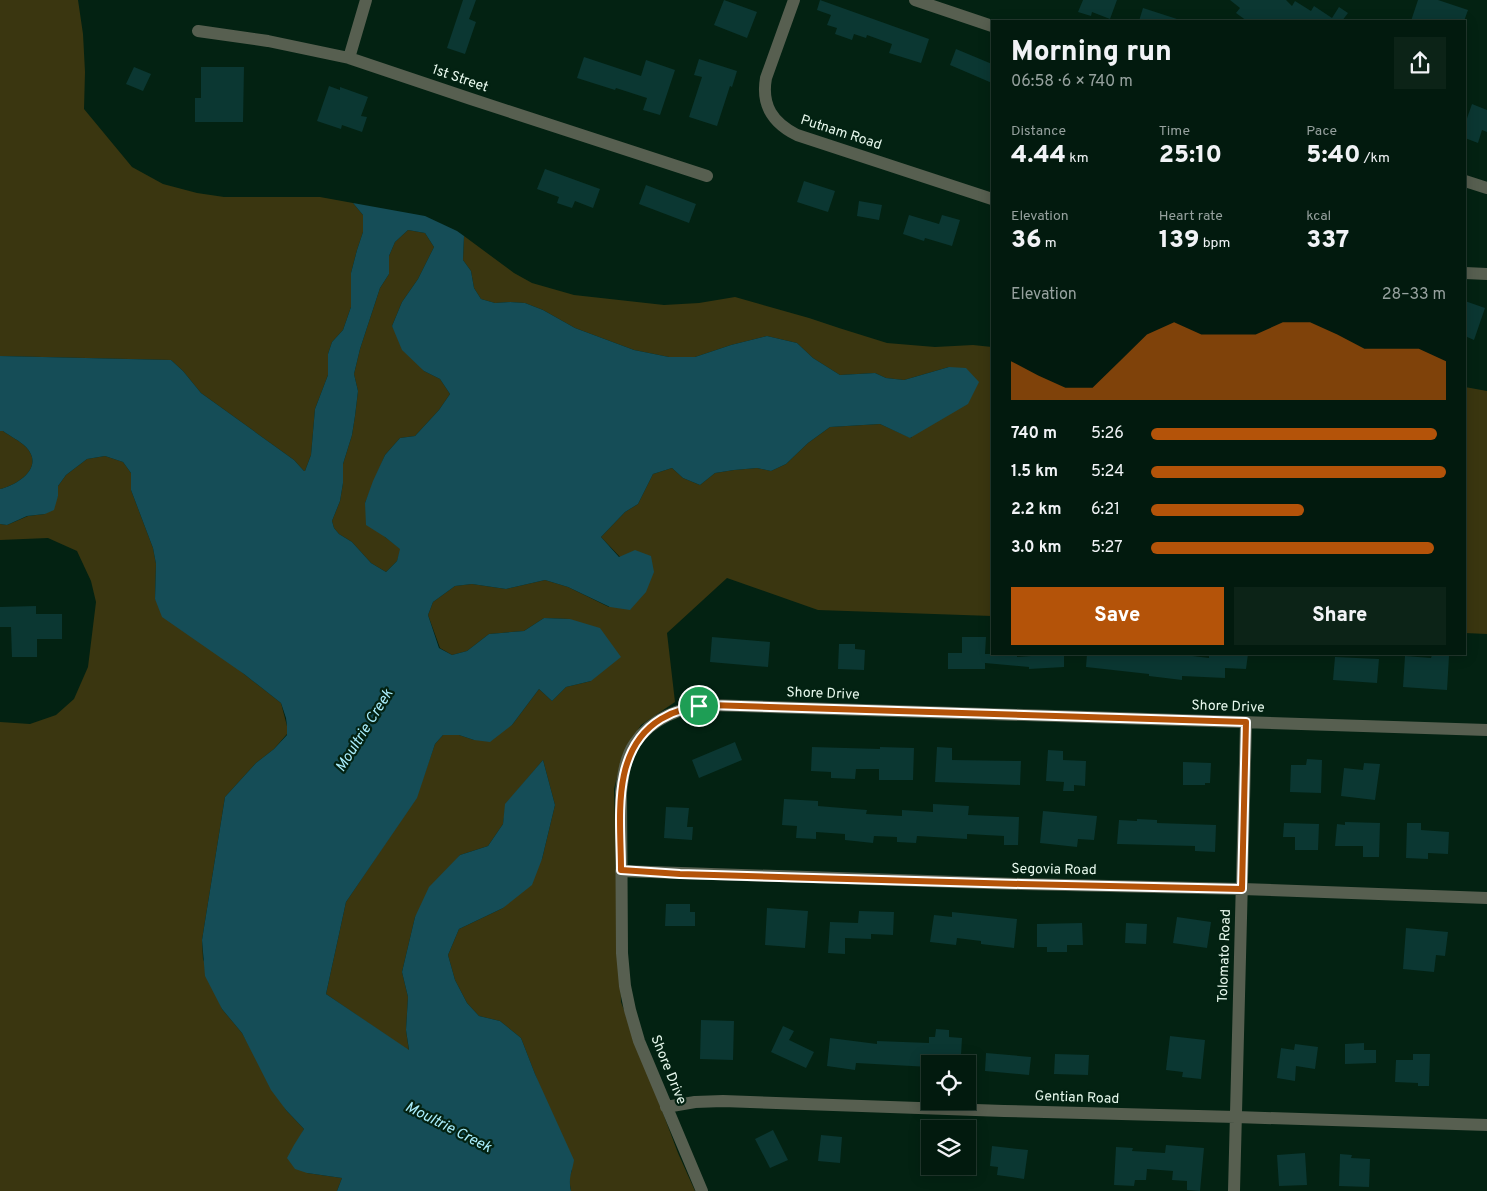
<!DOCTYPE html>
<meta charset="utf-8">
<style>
body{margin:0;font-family:Overpass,sans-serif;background:#0c2317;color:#f1f3f6;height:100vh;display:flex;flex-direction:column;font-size:19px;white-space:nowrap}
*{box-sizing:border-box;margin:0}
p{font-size:16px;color:#96a19e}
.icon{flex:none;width:28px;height:28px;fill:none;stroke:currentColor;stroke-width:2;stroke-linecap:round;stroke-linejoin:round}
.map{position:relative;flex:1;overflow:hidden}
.panel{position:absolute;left:991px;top:20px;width:475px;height:635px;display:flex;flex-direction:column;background:#021a0e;border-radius:0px;box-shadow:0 2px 12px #0003,0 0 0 1px #23382e}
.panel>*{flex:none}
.controls{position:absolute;left:921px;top:1055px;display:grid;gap:10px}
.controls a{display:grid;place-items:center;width:55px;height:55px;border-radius:0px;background:#021a0e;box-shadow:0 2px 12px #0003,0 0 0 1px #23382e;font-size:25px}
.pin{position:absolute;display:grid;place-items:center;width:42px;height:42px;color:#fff;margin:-21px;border:2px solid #fff;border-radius:50%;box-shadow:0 1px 5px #0007}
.round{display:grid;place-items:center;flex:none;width:52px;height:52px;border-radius:0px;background:#0c2317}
.summary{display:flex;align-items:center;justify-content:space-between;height:85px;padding:0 20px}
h1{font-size:28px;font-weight:800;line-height:38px}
.metrics{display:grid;grid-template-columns:repeat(3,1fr);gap:8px;height:85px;padding:5px 20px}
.metrics div{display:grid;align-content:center}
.metrics b{font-size:25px;font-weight:800}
.metrics small{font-size:14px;font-weight:400}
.metrics p{font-size:14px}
.chart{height:140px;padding:10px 20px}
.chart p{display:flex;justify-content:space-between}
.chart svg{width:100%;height:90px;margin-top:5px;fill:#b45309;opacity:.7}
.cta{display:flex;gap:10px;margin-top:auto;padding:10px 20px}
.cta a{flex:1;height:58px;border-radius:0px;background:#b45309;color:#fff;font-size:20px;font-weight:800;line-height:58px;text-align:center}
.cta a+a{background:#0c2317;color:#f1f3f6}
ul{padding:0 20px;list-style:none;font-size:16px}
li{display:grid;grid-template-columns:80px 60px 1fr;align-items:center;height:38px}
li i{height:12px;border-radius:6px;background:#b45309}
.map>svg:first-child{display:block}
.green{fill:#3a3610}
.water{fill:#154d57;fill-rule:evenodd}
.building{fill:#0b3732}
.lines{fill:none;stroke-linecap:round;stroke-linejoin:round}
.minor{stroke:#575f50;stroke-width:12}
.route-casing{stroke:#fff;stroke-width:10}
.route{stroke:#b45309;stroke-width:6}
.labels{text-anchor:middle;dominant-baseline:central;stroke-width:4.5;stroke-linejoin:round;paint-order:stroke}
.street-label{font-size:14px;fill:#e7f8ed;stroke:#032212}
.water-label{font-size:15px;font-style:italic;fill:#aaeefd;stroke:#032212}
</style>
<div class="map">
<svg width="1487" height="1191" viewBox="0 0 1487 1191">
<rect width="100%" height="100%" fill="#032212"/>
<!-- green -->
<path class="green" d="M0 0H78L83 34 85 72 84 109 132 167 163 184 197 193 224 197H320L353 203 363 215V232L357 250 351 273V307L343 330 332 342 328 354V375L315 409 311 455 305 471H304L294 460 201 393 183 371 171 360 0 356Z
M408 230 425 233 434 247 418 279 402 302 392 326 424 371 440 379 450 394 439 410 415 436 400 438 385 455 365 503 385 537 401 549 397 561 386 572 371 563 352 542 339 534 334 528 332 521 340 501 343 483V464L352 435 355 416 358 391 354 374 360 349 380 288 389 274V256L395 242Z
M464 236 514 273 532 283 574 295 664 305 699 303 735 297 809 318 839 328 887 343 935 347 973 345 992 347V616L818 610 727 578 667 633 675 702 641 725 623 754 614 789 621 1002 678 1153 695 1191H571L569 1179 572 1170 521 1038 500 1021 479 1016 467 1003 455 980 448 955 459 929 503 908 542 859 555 805 543 760 506 804 503 824 488 846 460 855 415 917 402 972 408 997 406 1030 409 1051 326 994 346 902 416 798 435 744 443 735H459L474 740 512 725 539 689 552 701 566 687 591 681 570 619 544 618 524 631 489 634 467 651 452 655 440 648 428 615 433 602 455 586 472 584 506 589 545 580 568 587 609 607 620 557 601 537 625 512 638 504 653 474 672 468 683 478 700 485 715 473 734 470 757 468 771 471 786 464 808 443 830 427 880 424 911 438 949 367 904 380 886 378 875 373 840 375 813 358 797 343 767 336 731 345 695 357H669L634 350 575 328 543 310 525 303 510 302 495 303 481 299 474 288 471 271 463 260Z
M1465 387 1487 391V634L1465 633Z
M0 431H3C10 436 20 441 26 447 45 467 18 485 0 489Z
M105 456 123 462 131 473V490L153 548 156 564 155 599 244 674 281 703 287 726V734L274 749 256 763 225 797 202 940 203 959 222 1009 242 1033 286 1110 304 1129 302 1133 307 1173 342 1178 337 1191H0V722L30 724 56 715 74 699 88 667 96 602 91 581 77 551 48 538 0 540V524L7 525 28 516 45 514 58 496V486L66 475 87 459Z"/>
<!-- water -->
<path class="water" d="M353 203 425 216 457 231 464 236 463 260 471 271 474 288 481 299 495 303 510 302 525 303 543 310 575 328 634 350 669 357H695L731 345 767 336 797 343 813 358 840 375 875 373 886 378 904 380 949 367 966 368 979 382 968 404 910 438 880 424 830 427 808 443 786 464 771 471 757 468 734 470 715 473 700 485 683 478 672 468 653 474 638 504 625 512 601 537 619 557 635 550 651 556 654 572 646 592 630 610 610 607 568 587 545 580 506 589 472 584 455 586 433 602 428 615 439 648 452 655 467 651 489 634 524 631 544 618 570 619 600 628 621 657 591 681 566 687 552 701 539 689 512 725 490 742 474 740 459 735H443L435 744 417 798 346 902 326 994 409 1050 406 1030 408 997 402 972 415 917 429 887 460 855 488 846 503 824 505 804 543 760 555 805 542 859 532 885 503 908 459 929 448 955 455 980 467 1003 479 1016 500 1021 521 1038 535 1074 574 1160C572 1173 568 1177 571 1191H337L342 1178 307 1173 295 1169 287 1158 294 1145 304 1129 286 1110 271 1090 242 1033 222 1009 205 976 202 940 225 797 256 763 274 749 287 735V726L286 718 281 703 244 674 162 617 155 599 156 564 153 548 131 490V473L123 462 105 456 87 459 66 475 58 486V496L54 510 45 514 27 516 7 525 0 524V489C18 485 45 467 26 447 20 441 10 436 3 431H0V356L171 360 183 371 201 393 294 460 304 471H305L311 455 315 409 328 375V354L332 342 343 330 351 307V273L357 250 363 232V215ZM408 230 425 233 434 247 418 279 402 302 392 326 402 350 424 371 440 379 450 394 439 410 415 436 400 438 385 455 373 481 365 503 366 525 385 537 400 549 397 561 386 572 371 563 352 542 339 534 334 528 332 521 340 501 343 483V464L352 435 355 416 358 391 354 374 360 349 380 288 389 274V256L395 242Z"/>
<!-- building -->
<path class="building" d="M463 0H476L469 19 476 22 465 54 447 48Z
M724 0 757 12 747 38 714 25Z
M820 0 929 39 921 63 889 53 892 44 867 35 866 38 854 34 852 40 835 34 837 28 827 25 831 15 817 10Z
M1083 0H1117L1110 19 1092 12 1091 16 1078 12Z
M1230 0H1286L1292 6 1295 1 1311 11 1314 6 1332 18 1339 7 1348 13 1342 21H1247L1236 13 1240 8Z
M1418 0H1438L1468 10 1464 21H1411Z
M1143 8 1177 19V21H1139Z
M956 49 992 64V83L950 65Z
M584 57 641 76 646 60 675 70 660 115 643 110 647 98 616 88 615 90 577 78Z
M699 59 737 71 732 87 730 86 717 126 689 117 702 77 694 75Z
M134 67 151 74 143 91 126 84Z
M201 67H244L243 122H195V98H201Z
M329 86 340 90V87L368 97 361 116 367 117 362 132 342 125 341 129 317 121Z
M1472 104 1487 110V132L1482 130 1478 143 1465 138V124Z
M545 169 600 189 593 208 575 201 572 208 557 203 559 197 537 189Z
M804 181 835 191 828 212 797 202Z
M646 185 696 204 689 223 639 204Z
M859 201 882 205 879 220 857 216Z
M909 215 939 224 942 215 960 220 952 246 925 238 924 241 903 234Z
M1465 301 1485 308 1474 340 1465 336Z
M36 606V614H62V639H37V657H12L11 627H0V607Z
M712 637 770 642 768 667 710 662Z
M962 637H986L985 654H1017V657L1045 655V654H1064V667L1029 669V667L985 663V669H948V653H962Z
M839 644H855V649L865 650 864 670 838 669Z
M1087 654H1176L1209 658V654H1248L1246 669 1225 668V678L1182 676V680L1149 676V674L1086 667Z
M1432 655 1449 656 1447 690 1403 687 1405 656 1431 658Z
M1335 657 1379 659 1377 683 1333 680Z
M735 742 742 760 699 778 692 760Z
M812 747 880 749V747L914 748 913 780H879V769H856L855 779 831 778V772L811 771Z
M937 747 952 748V760L1021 761 1020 785 935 782Z
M1048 750 1063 751V760L1086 761 1085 786 1074 785V791H1063L1064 782 1046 781Z
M1307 759 1322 760 1321 793 1290 792 1291 765H1306Z
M1183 762 1211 763 1210 783H1205V785H1183Z
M1364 763 1380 764 1375 800 1341 796 1344 768 1363 770Z
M784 799 818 801V806L867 810 866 814 902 816V810L933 812V804L969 806 968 815 1019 817 1018 845H1004V836L967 834V839L917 836 916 843 897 842V837L874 836 873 843 845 840V834L816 832V839L796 838 797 826 782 825Z
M666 807 689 808 687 827H693L692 840 664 838Z
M1043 811 1097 816 1094 840 1078 839 1077 847 1040 843Z
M1137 819 1157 820V823L1216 825 1215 852 1195 851V846L1117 844 1119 820 1137 821Z
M1345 822 1380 823 1379 857H1363V846H1335L1337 824 1345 825Z
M1284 823 1319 824 1318 850H1295V837H1283Z
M1407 823H1421V830L1449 832 1448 854 1428 853V859L1406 858Z
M666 904H690V912H695V926H665Z
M767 908 808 911 805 948 765 945Z
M859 911 894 912 893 935 871 934V939L845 938V954L828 953 830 922 858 923Z
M952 912 1017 919 1014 948 981 944V941L957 938 956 945 930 942 934 915 952 917Z
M1177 917 1211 922 1207 948 1173 943Z
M1082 923 1083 945H1067V952H1047V947H1037V924Z
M1126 923 1147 924 1146 944 1125 943Z
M1406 928 1448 932 1445 956 1436 955 1434 972 1403 969Z
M701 1020 734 1021 733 1060 700 1059Z
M783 1026 794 1031 789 1040 814 1052 806 1068 771 1052Z
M936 1029 949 1030V1037L962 1038 961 1055 946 1054V1064H930V1067L856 1063 855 1070 827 1066 830 1038 877 1044V1041L929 1043V1037H935Z
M1170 1036 1205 1040 1201 1079 1182 1077 1183 1072 1166 1070Z
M1364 1043V1050H1376V1063L1345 1064V1044Z
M1295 1044 1318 1047 1315 1069 1296 1066 1295 1081 1277 1078 1281 1048 1294 1050Z
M986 1053 1031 1057 1029 1075 985 1071Z
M1055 1054 1089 1055 1088 1075 1054 1074Z
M1413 1054H1430L1429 1086H1418V1083L1395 1082 1396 1060H1413Z
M773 1130 788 1160 770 1168 755 1139Z
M821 1135 842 1137 840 1163 818 1161Z
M1166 1145 1204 1148 1200 1191 1187 1190V1181L1172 1180 1173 1171 1147 1169 1146 1180H1135L1134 1186 1114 1185 1116 1147 1133 1148 1132 1151 1165 1153Z
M992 1146 1028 1150 1024 1179 997 1175 998 1167 990 1166Z
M1305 1153 1307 1185 1279 1186 1277 1155Z
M1340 1154 1352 1155 1351 1158 1370 1159 1369 1187 1339 1186Z"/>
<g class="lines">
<!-- minor -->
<path class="minor" d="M794 0 766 78C761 106 773 123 797 135L992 199
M915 0 992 26
M198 31 268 41 349 58 471 99 707 176
M349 58 366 0
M1465 181 1487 188
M1465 273 1487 274
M621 871 1021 884 1242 889 1487 898
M666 1107 695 1102 723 1101 1004 1111 1236 1117 1487 1125
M702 1191 639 1041 630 1010 625 986 622 953 621 792C623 776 625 757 635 743 651 719 680 707 709 705L1487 730
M1234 1191 1246 723"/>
</g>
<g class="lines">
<defs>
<path id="route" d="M709 705 1246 722 1242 889 1021 884 680 874 621 870C621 819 610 750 661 719 676 710 691 706 709 705Z"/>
</defs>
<!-- route casing -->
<use href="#route" class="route-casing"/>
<!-- route -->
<use href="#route" class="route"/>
</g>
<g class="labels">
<!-- street labels -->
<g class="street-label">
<text transform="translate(460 79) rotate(19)">1st Street</text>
<text transform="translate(841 133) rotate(18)">Putnam Road</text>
<text transform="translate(823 694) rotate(2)">Shore Drive</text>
<text transform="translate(1228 707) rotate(2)">Shore Drive</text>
<text transform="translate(1054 870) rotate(1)">Segovia Road</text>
<text transform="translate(1225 956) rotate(-88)">Tolomato Road</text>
<text transform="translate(668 1070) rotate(68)">Shore Drive</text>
<text transform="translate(1077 1098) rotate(2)">Gentian Road</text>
</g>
<!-- water labels -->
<g class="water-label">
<text transform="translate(365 731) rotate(-58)">Moultrie Creek</text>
<text transform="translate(448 1128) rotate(27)">Moultrie Creek</text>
</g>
</g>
</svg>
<div class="controls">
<a><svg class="icon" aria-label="locate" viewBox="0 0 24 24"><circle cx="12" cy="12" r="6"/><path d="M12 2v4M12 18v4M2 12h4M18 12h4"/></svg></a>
<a><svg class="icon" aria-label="layers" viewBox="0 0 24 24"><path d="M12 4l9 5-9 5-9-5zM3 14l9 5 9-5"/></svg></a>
</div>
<div class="pin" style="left:699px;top:706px;background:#1e9e55"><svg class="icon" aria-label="arrive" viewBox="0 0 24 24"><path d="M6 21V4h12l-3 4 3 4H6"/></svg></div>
<section class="panel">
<div class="summary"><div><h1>Morning run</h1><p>06:58 · 6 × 740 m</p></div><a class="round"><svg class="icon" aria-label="share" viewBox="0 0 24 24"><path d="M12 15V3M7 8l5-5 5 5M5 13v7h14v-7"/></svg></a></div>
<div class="metrics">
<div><p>Distance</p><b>4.44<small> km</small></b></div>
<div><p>Time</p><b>25:10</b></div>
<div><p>Pace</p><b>5:40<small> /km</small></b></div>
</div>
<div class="metrics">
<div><p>Elevation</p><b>36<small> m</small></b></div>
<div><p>Heart rate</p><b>139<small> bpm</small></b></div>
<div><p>kcal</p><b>337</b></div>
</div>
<div class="chart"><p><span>Elevation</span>28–33 m</p>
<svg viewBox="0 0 160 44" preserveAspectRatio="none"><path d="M0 44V25L10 32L20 38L30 38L40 25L50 12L60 6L70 12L80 12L90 12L100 6L110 6L120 12L130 19L140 19L150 19L160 25V44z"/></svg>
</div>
<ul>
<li><b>740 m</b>5:26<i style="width:97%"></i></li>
<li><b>1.5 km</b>5:24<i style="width:100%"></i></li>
<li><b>2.2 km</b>6:21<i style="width:52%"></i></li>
<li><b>3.0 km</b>5:27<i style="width:96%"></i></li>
</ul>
<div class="cta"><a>Save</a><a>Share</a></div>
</section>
</div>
